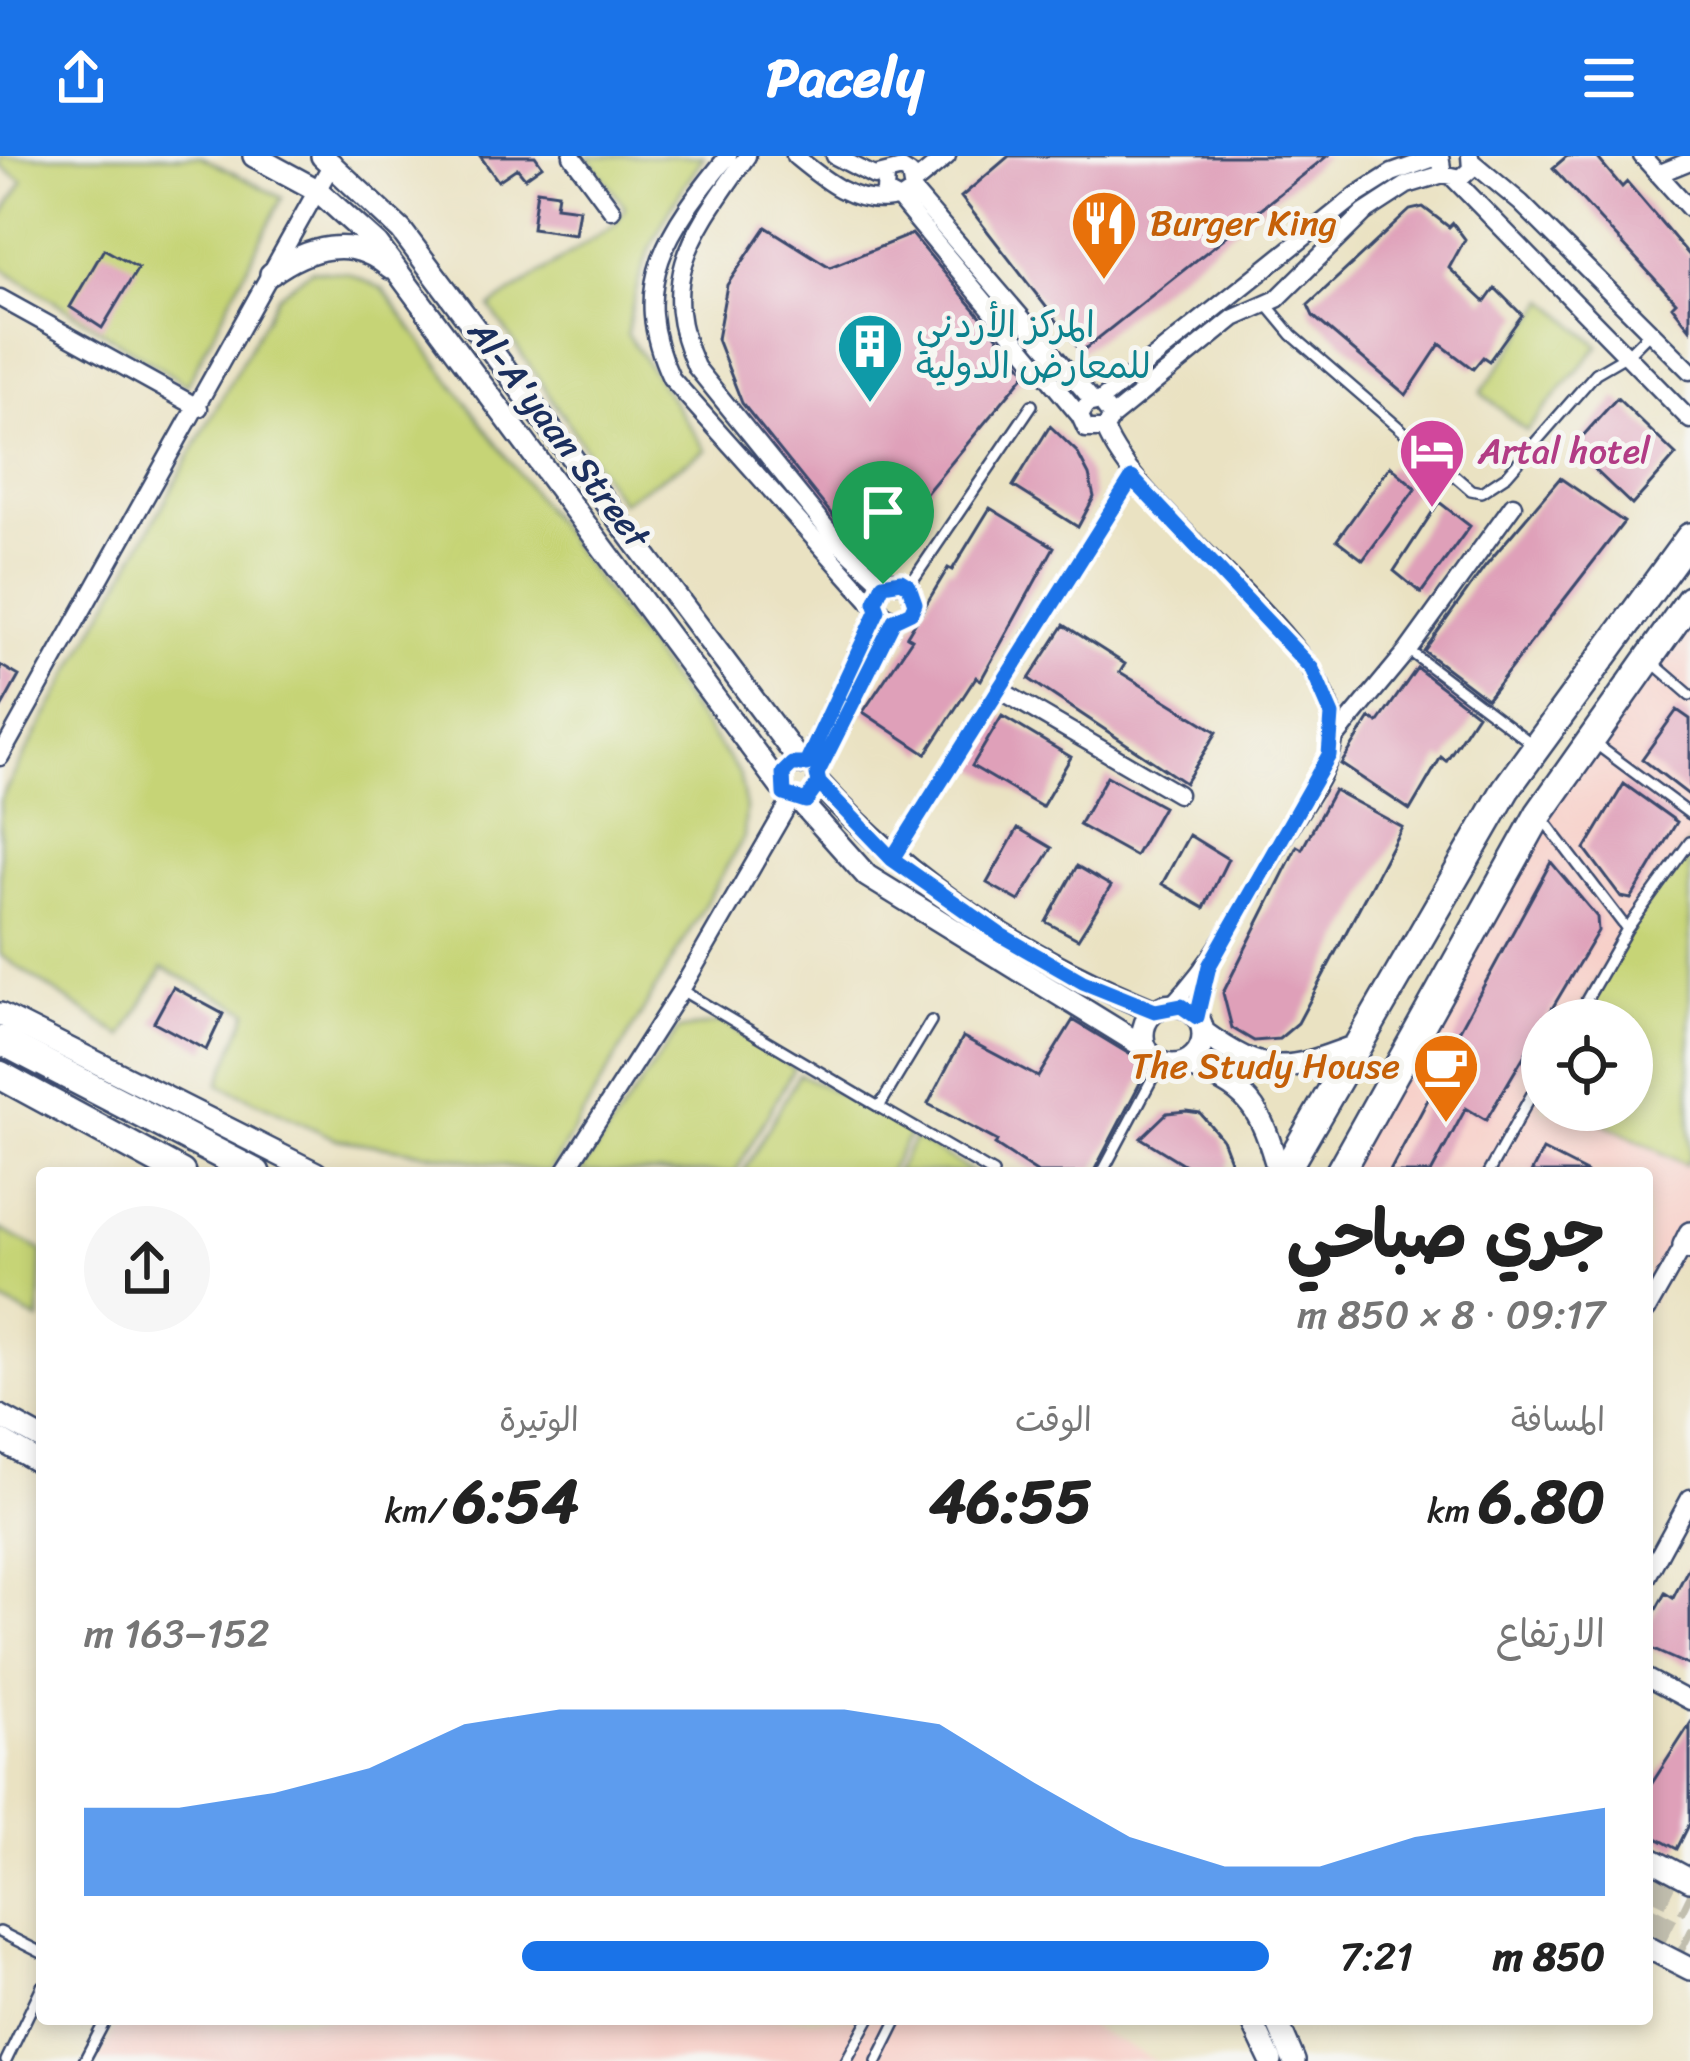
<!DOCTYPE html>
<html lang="ar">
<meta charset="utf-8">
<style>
body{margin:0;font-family:Sriracha,"Playpen Sans Arabic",sans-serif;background:#f6f6f6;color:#222;direction:rtl;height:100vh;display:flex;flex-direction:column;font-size:45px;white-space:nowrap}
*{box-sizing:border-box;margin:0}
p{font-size:39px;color:#767676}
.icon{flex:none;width:66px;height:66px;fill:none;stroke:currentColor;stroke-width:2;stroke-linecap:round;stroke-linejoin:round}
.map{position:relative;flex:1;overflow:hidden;direction:ltr}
.drawer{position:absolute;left:36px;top:1011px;width:1617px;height:858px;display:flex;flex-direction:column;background:#fff;border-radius:12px;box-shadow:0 6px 18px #0003;direction:rtl}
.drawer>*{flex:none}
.controls{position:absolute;left:1521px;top:843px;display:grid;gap:24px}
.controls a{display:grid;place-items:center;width:132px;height:132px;border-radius:50%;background:#fff;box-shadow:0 6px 18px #0003;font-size:60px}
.pin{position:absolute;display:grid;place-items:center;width:102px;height:102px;color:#fff;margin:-123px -51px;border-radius:50% 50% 50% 0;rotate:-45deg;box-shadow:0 0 12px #0007}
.pin .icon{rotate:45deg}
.round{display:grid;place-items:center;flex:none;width:126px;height:126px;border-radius:63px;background:#f6f6f6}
.headline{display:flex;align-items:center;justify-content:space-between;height:204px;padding:0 48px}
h1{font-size:66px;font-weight:700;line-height:90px}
.stats{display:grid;grid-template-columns:repeat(3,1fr);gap:18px;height:204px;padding:12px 48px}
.stats div{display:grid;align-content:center}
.stats b{font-size:60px;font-weight:700}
.stats small{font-size:33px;font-weight:400}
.stats p{font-size:33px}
.chart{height:336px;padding:24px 48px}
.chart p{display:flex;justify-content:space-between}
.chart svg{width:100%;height:216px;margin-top:12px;fill:#1a73e8;opacity:.7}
ul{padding:0 48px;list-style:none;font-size:39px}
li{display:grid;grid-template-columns:192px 144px 1fr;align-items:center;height:90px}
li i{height:30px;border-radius:15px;background:#1a73e8}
header{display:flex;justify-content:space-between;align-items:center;height:156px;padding:0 48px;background:#1a73e8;color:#fff;font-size:54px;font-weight:700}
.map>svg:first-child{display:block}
.built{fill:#f7d0c9;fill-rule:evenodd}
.green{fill:#c6d476;stroke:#70826a;stroke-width:3}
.building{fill:#dfa0b9}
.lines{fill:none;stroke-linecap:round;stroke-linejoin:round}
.trunk-tunnel{stroke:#c1beae;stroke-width:27;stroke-dasharray:27 14;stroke-linecap:butt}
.service-casing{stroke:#3a4a6d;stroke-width:14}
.minor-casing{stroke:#3a4a6d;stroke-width:21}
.tertiary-casing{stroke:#3a4a6d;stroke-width:26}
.primary-casing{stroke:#3a4a6d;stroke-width:32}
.trunk-casing{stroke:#3a4a6d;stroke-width:32}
.service{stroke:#fff;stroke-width:9}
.minor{stroke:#fff;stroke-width:16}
.tertiary{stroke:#fff;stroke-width:21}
.primary{stroke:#fff;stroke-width:27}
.trunk{stroke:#fff;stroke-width:27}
.route-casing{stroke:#fff;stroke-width:24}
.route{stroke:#1a73e8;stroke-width:15}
.labels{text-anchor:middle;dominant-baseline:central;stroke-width:10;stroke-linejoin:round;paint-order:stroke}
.food-label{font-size:36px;fill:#c56008;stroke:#f6f6f2;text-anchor:start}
.culture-label{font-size:36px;fill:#0d838f;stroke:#f6f6f2;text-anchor:start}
.street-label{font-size:36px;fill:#1b2f5e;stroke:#f6f6f2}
.hotel-label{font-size:36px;fill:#b23c85;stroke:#f6f6f2;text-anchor:start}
</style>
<header><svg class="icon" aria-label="menu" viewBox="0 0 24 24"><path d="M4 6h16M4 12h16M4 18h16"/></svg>Pacely<svg class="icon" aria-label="share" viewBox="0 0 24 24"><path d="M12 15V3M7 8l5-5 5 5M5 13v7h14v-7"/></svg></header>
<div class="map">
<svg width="1690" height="1905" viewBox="0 0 1690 1905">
<rect width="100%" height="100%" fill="#f6f6f2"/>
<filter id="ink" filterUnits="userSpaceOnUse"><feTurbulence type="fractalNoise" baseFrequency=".00833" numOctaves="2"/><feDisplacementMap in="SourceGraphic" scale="24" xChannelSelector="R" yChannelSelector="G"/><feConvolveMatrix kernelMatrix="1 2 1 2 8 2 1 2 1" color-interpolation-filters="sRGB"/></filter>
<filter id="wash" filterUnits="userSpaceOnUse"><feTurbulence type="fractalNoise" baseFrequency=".004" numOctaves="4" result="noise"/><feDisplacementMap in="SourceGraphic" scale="48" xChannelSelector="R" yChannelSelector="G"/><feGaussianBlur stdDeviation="2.7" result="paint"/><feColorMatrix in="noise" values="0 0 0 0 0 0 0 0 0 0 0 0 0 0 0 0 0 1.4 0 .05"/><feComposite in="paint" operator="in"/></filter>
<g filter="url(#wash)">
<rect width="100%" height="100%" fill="#eae2c2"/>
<!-- built -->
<path class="built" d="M1690 444V1077L1647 1154V1017H1339L1539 658ZM1542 864H1632V954H1542Z
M119 1863H1075L1156 1905H98Z"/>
<!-- green -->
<path class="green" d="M0 0H200L282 42 187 229 0 111V63L23 25 0 10Z
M587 0H704C662 62 639 103 627 178L706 294 621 346 490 151 615 68 625 51Z
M311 114 347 117 383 133 739 617 746 652 744 681 549 1017 336 983 219 928 248 855 163 812 123 881 0 799V644L278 140Z
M1547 144 1599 190 1526 275 1481 237Z
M1690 686V1000L1686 1009 1578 954H1632V864H1575L1627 773Z
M723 866 794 912 735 1017H580L678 874Z
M799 918 912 974 888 1017H743Z
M915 982 974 1017H895Z
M0 1073 42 1095 39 1164 0 1144Z"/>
<g id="blocks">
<!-- building -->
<path class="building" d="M480 0H535L542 10 525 22 517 12 498 25Z
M1009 0H1327L1081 196 961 41Z
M1567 0H1596L1622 31 1627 26 1690 100V173L1672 150 1676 146 1553 12Z
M537 34 558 37 556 50 579 53 575 78 532 72Z
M1423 51 1449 71 1453 67 1465 83 1449 112 1485 146 1495 132 1522 159 1489 205 1483 201 1473 213 1440 188 1406 239 1313 160 1308 149 1410 54Z
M766 71 830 111 912 78 1027 216 873 401 845 375 742 247 717 183 727 129Z
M104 93 138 112 102 172 70 151Z
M1617 242 1676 299 1632 349 1572 292Z
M1050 270 1077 296 1089 319 1094 341 1078 371 1013 330Z
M1390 310 1416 332 1363 404 1337 384Z
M1560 322 1624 366 1487 543 1424 495 1485 410Z
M1439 346 1470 370 1421 437 1394 415Z
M990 352 1054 391 981 524 976 521 926 598 863 556 912 483 907 480 948 412 952 414Z
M1064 469 1125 508 1120 516 1217 576 1185 627 1029 523Z
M0 509 19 520 0 554Z
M1417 512 1477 558 1446 605 1441 601 1410 654 1341 608 1370 562 1378 567Z
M1677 554 1690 563V640L1642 603Z
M1002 560 1071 601 1042 651 972 610Z
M1107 620 1163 651 1135 700 1079 669Z
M1624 628 1677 666 1631 743 1621 741 1585 693Z
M1334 634 1402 671 1298 867 1279 883 1254 885 1232 872 1223 837 1297 690 1302 693Z
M1018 672 1052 692 1019 745 987 727Z
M1189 679 1228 703 1204 752 1162 728Z
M1551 706 1597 761 1598 775 1486 964 1466 952 1431 1017H1389L1433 934 1428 932Z
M1077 710 1111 730 1078 783 1046 766Z
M173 831 223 858 206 894 154 866Z
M1073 864 1149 910 1093 1017H1038L995 989 997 985 928 948 963 881 1038 921Z
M1186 955 1200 957 1222 983 1230 1004 1226 1017H1198L1141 982 1167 957Z
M1543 994 1588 1017H1531Z
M1690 1409V1510L1647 1491V1470L1665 1437 1673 1442Z
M1690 1568V1667L1677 1693 1647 1677V1635Z"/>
</g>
</g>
<g filter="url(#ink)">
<use href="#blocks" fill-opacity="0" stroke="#3a4a6d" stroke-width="3"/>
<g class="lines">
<!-- trunk-tunnel -->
<path class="trunk-tunnel" d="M1647 1726 1690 1747
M1647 1763 1690 1785"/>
<defs>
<path id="service" d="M1267 149 1292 179 1471 334 1481 336 1507 319 1596 217 1627 199 1650 176
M909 430 1032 249
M1408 494 1535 590
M1653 507 1690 539
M1593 586 1690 658
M1543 663 1627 773
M681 834 879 951 931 865
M1575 864 1627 773 1690 686
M879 951 993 1017
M1102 1017 1161 906
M1488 1017 1542 920
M0 1776 42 1797
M6 1905 42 1830
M84 1905 106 1863
M846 1905 869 1863
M877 1905 898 1863"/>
<path id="minor" d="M572 0 612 54
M728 0C668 73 627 129 671 222L878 454 894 464 911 456 915 447 909 430 891 424 877 436 875 445
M747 0C695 75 655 120 696 211L836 384 883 428
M795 0C823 23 853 49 891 43
M835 0 874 20 902 13 910 18 913 35 900 44 885 36 886 19
M1642 0 1690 53
M1472 6 1521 47 1690 215
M1658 18 1690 5
M1454 23 1690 264
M914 27 947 0
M913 35 1093 245
M900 44 1080 260
M0 142 199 252
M1100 245 1357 39 1392 17 1440 0 1443 18 1461 22 1471 13 1470 0
M1112 261 1100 245 1087 248 1080 260 1086 273H1105L1112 261 1234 162 1277 143 1364 57 1407 29 1443 18
M1105 273C1141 364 1348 496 1334 584 1329 618 1300 653 1283 682 1249 741 1219 799 1172 849
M1000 534 1178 638
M1335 582 1408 494 1513 349
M0 601 333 6
M806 608 878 454
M817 618 894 464
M892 703 1131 323
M1197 861 1208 815
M564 1017 681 834 791 644
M1647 1154 1684 1089
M1647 1421 1690 1342
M1647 1522 1690 1545"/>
<path id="tertiary" d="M254 0 317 34 377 88 780 630
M322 0 401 74 801 607
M271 118C306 92 353 77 390 112
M819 627C913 731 1026 802 1155 855
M801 646 867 720 1146 892
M1143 879a30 30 0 1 1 60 0a30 30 0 1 1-60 0Z
M0 858 316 1017
M1203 876C1266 922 1285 916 1355 890
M1182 908C1250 931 1260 950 1279 1017
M1690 1077 1684 1089 1690 1092
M0 1260 42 1283
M0 1284 42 1308
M1647 1701 1690 1724
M1647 1791 1690 1813
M1251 1863 1271 1905
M1276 1863 1294 1905"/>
<path id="primary" d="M1284 1017 1506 633 1690 381
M1339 1017 1539 658 1690 444"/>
<path id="trunk" d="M0 884 256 1017
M0 919 181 1017"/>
</defs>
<!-- service casing -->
<use href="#service" class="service-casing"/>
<!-- minor casing -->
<use href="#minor" class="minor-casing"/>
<!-- tertiary casing -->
<use href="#tertiary" class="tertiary-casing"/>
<!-- primary casing -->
<use href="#primary" class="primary-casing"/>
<!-- trunk casing -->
<use href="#trunk" class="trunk-casing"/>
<!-- service -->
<use href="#service" class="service"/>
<!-- minor -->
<use href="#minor" class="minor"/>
<!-- tertiary -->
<use href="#tertiary" class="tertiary"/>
<!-- primary -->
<use href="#primary" class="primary"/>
<!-- trunk -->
<use href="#trunk" class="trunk"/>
</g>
</g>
<g class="lines" filter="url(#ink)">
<defs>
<path id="route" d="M883 428 875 446 878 454 806 608H792L783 617 784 638 806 645 819 627 892 703 999 778 1083 826 1155 855 1181 850 1197 861 1209 810 1329 599 1332 559 1312 513 1132 322 892 703 819 627 817 618 894 464 911 456 915 447 909 430 901 425 883 428"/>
</defs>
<!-- route casing -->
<use href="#route" class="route-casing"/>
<!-- route -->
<use href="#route" class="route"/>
</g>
<!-- icons -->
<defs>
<symbol id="restaurant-pin" viewBox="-11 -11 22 30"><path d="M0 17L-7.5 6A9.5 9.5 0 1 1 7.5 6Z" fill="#e8710a" stroke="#f6f6f2"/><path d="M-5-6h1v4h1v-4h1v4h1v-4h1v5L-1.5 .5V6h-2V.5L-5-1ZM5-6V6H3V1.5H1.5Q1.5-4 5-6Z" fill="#fff"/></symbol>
<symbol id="building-pin" viewBox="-11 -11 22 30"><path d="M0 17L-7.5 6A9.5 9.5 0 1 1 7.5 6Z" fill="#0f9aa8" stroke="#f6f6f2"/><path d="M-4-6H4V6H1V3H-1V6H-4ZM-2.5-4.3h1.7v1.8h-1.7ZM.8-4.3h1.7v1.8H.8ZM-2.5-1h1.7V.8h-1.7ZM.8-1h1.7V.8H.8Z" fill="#fff"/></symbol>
<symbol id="hotel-pin" viewBox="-11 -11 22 30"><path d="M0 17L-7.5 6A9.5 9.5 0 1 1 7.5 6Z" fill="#d1479c" stroke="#f6f6f2"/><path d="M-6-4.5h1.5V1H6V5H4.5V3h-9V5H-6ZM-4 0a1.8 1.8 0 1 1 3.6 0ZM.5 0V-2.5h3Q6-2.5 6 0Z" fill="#fff"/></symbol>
<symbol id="cafe-pin" viewBox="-11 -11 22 30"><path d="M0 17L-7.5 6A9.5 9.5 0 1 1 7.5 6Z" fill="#e8710a" stroke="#f6f6f2"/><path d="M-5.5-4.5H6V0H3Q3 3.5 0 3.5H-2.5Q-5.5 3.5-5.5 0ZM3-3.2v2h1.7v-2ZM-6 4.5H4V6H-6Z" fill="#fff"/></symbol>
</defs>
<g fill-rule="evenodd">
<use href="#restaurant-pin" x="1066" y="29" width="76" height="104"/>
<use href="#building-pin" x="832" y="152" width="76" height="104"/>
<use href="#hotel-pin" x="1394" y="257" width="76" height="104"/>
<use href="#cafe-pin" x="1408" y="872" width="76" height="104"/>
</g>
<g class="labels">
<!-- food labels -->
<g class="food-label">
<text x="1150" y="67">Burger King</text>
<text x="1400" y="910" text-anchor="end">The Study House</text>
</g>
<!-- culture labels -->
<g class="culture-label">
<text x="916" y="169">المركز الأردني<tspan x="916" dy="41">للمعارض الدولية</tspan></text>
</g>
<!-- street labels -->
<g class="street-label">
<text transform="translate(559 278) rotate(53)">Al-A'yaan Street</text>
</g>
<!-- hotel labels -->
<g class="hotel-label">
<text x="1478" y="295">Artal hotel</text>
</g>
</g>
</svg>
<div class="controls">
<a><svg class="icon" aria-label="locate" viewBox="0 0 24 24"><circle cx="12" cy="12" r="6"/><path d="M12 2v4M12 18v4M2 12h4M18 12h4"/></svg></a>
</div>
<div class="pin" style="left:883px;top:428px;background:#1e9e55"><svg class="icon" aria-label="arrive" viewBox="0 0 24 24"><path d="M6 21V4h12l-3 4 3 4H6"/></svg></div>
<section class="drawer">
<div class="headline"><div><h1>جري صباحي</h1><p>09:17 · 8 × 850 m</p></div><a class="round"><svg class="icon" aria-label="share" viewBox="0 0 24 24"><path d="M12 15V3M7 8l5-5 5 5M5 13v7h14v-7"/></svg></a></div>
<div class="stats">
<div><p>المسافة</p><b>6.80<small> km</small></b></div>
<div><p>الوقت</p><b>46:55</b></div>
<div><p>الوتيرة</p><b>6:54<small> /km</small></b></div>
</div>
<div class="chart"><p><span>الارتفاع</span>152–163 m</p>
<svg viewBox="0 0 160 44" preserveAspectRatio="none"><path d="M0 44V26L10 26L20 23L30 18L40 9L50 6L60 6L70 6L80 6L90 9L100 21L110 32L120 38L130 38L140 32L150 29L160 26V44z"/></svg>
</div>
<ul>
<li><b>850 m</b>7:21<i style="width:63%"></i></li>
</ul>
</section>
</div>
